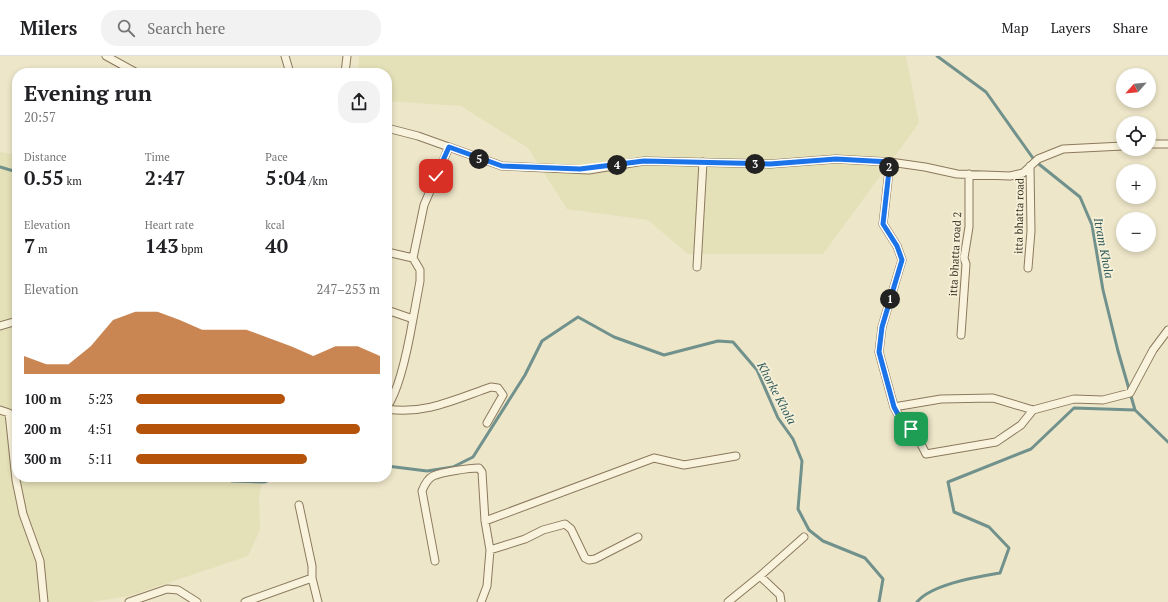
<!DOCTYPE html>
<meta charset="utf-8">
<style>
body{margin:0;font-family:"PT Serif",serif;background:#f2f2f2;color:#202124;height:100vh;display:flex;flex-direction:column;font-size:15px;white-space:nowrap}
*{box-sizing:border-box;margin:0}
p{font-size:13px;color:#757577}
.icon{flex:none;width:22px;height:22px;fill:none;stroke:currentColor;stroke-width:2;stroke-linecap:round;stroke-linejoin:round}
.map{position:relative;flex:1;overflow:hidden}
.drawer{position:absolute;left:12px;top:12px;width:380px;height:414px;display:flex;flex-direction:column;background:#fff;border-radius:16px;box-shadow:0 2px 6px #0003}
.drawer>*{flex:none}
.needle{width:26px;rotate:243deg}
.fabs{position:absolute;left:1116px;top:12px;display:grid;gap:8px}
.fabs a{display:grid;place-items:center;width:40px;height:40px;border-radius:50%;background:#fff;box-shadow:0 2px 6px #0003;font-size:20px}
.pin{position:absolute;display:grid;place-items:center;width:34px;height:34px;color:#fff;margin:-17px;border-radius:8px;box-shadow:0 2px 6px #0006}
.km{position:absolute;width:20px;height:20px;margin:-10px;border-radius:50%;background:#222;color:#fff;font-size:11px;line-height:20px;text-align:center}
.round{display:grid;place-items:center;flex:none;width:42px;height:42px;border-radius:16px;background:#f2f2f2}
.headline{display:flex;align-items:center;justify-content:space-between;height:68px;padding:0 12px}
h1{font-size:22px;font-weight:800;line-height:30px}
.stats{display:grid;grid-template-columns:repeat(3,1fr);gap:6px;height:68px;padding:4px 12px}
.stats div{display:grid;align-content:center}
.stats b{font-size:20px;font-weight:800}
.stats small{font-size:11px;font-weight:400}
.stats p{font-size:11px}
.chart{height:112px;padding:8px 12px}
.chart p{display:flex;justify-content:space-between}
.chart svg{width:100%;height:72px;margin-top:4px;fill:#b45309;opacity:.7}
ul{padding:0 12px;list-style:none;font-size:13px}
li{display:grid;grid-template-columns:64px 48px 1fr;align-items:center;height:30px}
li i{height:10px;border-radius:5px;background:#b45309}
header{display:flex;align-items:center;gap:24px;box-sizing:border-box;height:56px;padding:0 20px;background:#fff;border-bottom:1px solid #e0e0e0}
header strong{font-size:19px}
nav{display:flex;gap:22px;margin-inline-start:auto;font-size:14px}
.search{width:280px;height:36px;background:#f2f2f2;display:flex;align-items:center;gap:10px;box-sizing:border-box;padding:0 14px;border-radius:16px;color:#757577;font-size:15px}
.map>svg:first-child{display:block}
.farmland{fill:#e4e0b7}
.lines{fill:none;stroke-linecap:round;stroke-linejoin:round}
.stream{stroke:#70918c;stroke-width:3}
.minor-casing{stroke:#8b795e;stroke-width:9}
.minor{stroke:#f9f3dd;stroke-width:7}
.route-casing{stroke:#fff;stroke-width:8}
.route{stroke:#1a73e8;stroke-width:5}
.labels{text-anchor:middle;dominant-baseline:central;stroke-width:3.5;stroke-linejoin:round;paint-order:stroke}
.street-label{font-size:11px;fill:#3c3021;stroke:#f6f0d9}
.water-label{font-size:12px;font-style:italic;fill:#315b5b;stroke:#f6f0d9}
</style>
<header>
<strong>Milers</strong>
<div class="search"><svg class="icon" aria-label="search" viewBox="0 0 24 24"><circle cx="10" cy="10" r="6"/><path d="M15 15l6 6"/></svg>Search here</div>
<nav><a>Map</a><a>Layers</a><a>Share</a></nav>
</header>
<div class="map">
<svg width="1168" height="546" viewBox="0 0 1168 546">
<rect width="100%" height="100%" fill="#eee6c9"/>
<!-- farmland -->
<path class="farmland" d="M359 0H906L919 67 823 198H688L648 164 567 153 528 92 461 50 387 45V17H358Z
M0 96 17 99V421H263L259 441 260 474 248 500 129 540 91 546H0Z"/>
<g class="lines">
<!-- stream -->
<path class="stream" d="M937 0 986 36 1035 105 1080 141 1092 169 1103 234 1118 295 1135 354 1168 386
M0 111 17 116
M387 410 427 415 453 411 473 401 525 319 542 285 578 261 614 281 664 299 718 285 733 286 757 314 778 362 793 383 802 405 798 453 809 474 823 485 865 502 883 523 879 546
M229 421 232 425 264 426 278 421
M917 546C932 528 977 521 1000 517L1009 492 989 471 954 456 948 426 1031 393 1074 352 1135 354"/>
<defs>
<path id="minor" d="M106 0 137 17
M285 0 290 17
M345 17 347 0
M387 72 418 80 502 110 589 114 644 105 770 108 836 103 890 106 925 111 957 118 1010 120 1023 117 1038 103 1063 93 1123 90
M1149 88H1168
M890 106 883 168 897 190 902 204 882 271 879 296 894 351 900 362 917 380 926 398 996 386 1021 369 1033 354 1074 343 1103 344 1130 337 1153 294 1168 274
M387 196 413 202 424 149 449 91
M413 202 420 214V225L413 263
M697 211 703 106
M1028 212 1031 175 1030 110
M387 254 413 263C409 286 400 333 387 351
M0 270 17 265
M961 279 966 208 964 202 969 171V118
M894 351 941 343 993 342 1033 354
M387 353C425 359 456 343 491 331L498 332 503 339 487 367
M0 354 9 357 16 424 23 458 40 505 44 546
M299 449 312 510V522
M485 465 654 402 684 409 736 400
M490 494 525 483 543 474 565 468 571 473 585 502 589 504 595 503 638 481
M435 505 422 435C424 430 427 423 433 420 442 416 469 412 479 412L482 416 485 465 490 494 487 530 481 546
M760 520 780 539 781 546
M129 546 167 533 178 534 197 546
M245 546 312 522 318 546
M728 546 760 520 804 481"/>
</defs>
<!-- minor casing -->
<use href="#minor" class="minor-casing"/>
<!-- minor -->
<use href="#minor" class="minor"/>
</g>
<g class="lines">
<defs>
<path id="route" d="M436 120 449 91 502 110 580 113 644 105 770 108 836 103 890 106 883 168 897 190 902 204 882 271 879 296 894 351 900 362 911 373"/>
</defs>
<!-- route casing -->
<use href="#route" class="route-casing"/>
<!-- route -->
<use href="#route" class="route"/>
</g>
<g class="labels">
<!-- street labels -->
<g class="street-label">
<text transform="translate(1019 160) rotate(-89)">itta bhatta road</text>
<text transform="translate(955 198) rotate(-87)">itta bhatta road 2</text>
</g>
<!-- water labels -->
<g class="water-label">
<text transform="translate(1104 192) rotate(79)">Itram Khola</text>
<text transform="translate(777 337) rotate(62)">Khorke Khola</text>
</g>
</g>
</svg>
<div class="fabs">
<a><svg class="needle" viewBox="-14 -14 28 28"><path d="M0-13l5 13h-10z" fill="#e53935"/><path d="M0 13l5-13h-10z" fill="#757577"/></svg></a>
<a><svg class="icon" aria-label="locate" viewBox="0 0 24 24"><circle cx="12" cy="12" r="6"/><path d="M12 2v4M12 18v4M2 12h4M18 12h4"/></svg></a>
<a>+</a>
<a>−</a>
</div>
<div class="pin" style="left:911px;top:373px;background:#1e9e55"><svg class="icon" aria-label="arrive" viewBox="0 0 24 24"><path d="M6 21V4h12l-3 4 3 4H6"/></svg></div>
<div class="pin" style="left:436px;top:120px;background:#d93025"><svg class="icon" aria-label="check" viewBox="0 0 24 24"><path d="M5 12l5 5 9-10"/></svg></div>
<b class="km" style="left:890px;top:243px">1</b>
<b class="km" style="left:889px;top:111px">2</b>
<b class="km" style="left:755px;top:108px">3</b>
<b class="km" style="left:617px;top:109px">4</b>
<b class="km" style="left:479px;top:103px">5</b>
<section class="drawer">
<div class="headline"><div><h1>Evening run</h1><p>20:57</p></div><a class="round"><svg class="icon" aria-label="share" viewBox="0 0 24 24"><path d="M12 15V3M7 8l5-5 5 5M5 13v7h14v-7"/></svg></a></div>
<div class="stats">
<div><p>Distance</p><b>0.55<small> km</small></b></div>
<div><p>Time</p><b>2:47</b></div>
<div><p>Pace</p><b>5:04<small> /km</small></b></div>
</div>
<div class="stats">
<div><p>Elevation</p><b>7<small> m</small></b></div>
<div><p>Heart rate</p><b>143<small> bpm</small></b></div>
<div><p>kcal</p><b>40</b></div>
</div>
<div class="chart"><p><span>Elevation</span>247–253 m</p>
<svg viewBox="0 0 160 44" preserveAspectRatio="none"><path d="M0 44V33L10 38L20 38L30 27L40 11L50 6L60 6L70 11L80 17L90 17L100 17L110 22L120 27L130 33L140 27L150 27L160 33V44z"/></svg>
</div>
<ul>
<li><b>100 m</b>5:23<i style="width:61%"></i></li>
<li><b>200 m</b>4:51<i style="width:92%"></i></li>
<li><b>300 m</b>5:11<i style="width:70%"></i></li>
</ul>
</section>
</div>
